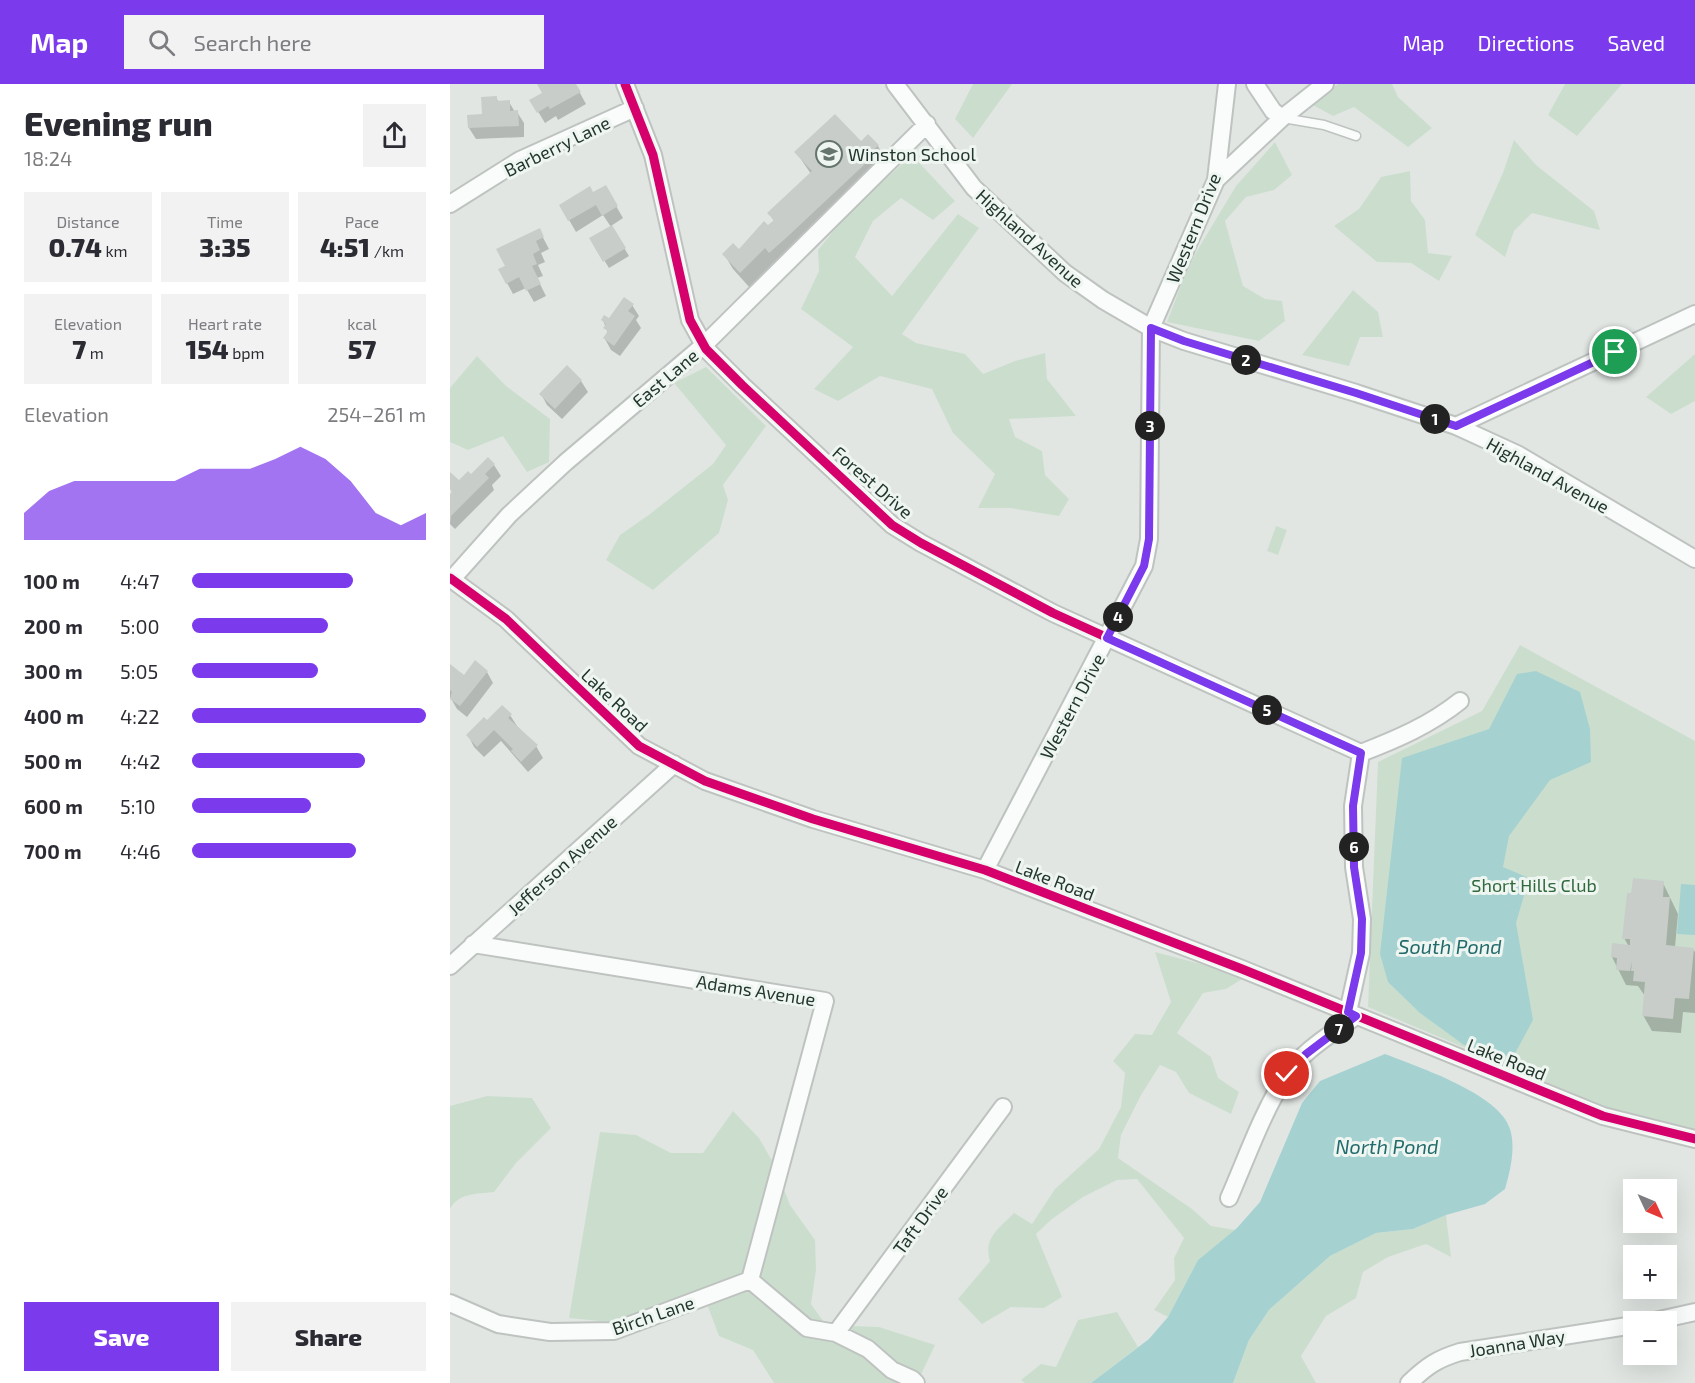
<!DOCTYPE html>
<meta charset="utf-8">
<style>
body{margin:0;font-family:"Exo 2",sans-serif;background:#f2f2f3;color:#2b2b33;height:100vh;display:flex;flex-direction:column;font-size:22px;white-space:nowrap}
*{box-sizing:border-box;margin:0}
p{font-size:20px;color:#7c7c81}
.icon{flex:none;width:33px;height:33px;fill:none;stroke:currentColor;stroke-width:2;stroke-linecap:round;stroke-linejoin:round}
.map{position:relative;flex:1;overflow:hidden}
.drawer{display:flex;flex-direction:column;background:#fff;width:450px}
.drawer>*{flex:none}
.needle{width:39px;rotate:134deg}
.fabs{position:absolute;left:1173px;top:1095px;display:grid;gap:12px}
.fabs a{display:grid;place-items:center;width:54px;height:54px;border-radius:0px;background:#fff;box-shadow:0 6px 24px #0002;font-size:30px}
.pin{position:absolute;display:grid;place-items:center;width:51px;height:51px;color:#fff;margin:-26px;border:3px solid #fff;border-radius:50%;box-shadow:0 2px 6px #0007}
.km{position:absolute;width:30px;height:30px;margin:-15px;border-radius:50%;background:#222;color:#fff;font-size:16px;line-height:30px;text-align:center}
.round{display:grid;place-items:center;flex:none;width:63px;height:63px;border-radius:0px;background:#f2f2f3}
.summary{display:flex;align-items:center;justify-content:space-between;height:102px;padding:0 24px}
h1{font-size:33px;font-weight:800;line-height:45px}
.figures{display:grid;grid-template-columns:repeat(3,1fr);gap:9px;height:102px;padding:6px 24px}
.figures div{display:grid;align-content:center;border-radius:0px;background:#f2f2f3;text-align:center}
.figures b{font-size:26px;font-weight:800}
.figures small{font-size:16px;font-weight:400}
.figures p{font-size:16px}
.chart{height:168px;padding:12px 24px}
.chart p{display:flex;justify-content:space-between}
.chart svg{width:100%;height:108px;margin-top:6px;fill:#7c3aed;opacity:.7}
.primary-button{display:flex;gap:12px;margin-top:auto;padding:12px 24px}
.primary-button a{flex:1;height:69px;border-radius:0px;background:#7c3aed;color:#fff;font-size:24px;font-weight:800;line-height:69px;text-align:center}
.primary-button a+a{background:#f2f2f3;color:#2b2b33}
ul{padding:0 24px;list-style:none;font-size:20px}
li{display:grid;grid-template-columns:96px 72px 1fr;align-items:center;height:45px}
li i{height:15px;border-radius:8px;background:#7c3aed}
header{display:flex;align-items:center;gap:36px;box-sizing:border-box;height:84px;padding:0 30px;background:#7c3aed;color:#fff}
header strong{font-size:28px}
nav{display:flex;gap:33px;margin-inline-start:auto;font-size:21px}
.search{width:420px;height:54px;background:#f2f2f3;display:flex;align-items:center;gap:15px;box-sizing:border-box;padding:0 21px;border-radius:0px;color:#7c7c81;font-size:22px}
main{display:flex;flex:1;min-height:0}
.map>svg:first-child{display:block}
.green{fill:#cbdece}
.water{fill:#a5d2d1}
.shadow{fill:#0003}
.building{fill:#c8cdca}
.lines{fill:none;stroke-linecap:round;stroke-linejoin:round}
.service-casing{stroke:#bec3c0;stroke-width:11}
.minor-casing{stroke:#bec3c0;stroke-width:20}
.service{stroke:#fafbfb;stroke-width:8}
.minor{stroke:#fafbfb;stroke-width:16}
.cycleway-casing{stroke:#eff6f1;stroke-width:13}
.cycleway{stroke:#d6006c;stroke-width:9}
.route-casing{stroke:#fff;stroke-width:12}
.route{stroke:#7c3aed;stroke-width:8}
.labels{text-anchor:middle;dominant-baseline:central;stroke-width:6;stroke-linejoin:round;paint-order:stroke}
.street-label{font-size:18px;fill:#22372e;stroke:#eff6f1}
.poi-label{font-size:18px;fill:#22372e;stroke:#eff6f1;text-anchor:start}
.park-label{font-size:18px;fill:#30693d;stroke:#eff6f1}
.water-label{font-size:20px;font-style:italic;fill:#226b6c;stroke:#eff6f1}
</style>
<header>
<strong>Map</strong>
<div class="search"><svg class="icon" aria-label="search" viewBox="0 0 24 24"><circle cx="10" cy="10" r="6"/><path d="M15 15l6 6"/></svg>Search here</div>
<nav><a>Map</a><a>Directions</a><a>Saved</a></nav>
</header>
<main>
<section class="drawer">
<div class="summary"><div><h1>Evening run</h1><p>18:24</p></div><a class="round"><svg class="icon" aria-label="share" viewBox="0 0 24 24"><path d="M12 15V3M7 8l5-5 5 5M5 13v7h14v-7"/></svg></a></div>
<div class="figures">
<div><p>Distance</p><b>0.74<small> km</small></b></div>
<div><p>Time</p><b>3:35</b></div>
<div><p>Pace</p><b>4:51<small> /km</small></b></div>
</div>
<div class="figures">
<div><p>Elevation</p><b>7<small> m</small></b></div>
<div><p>Heart rate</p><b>154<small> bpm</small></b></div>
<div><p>kcal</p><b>57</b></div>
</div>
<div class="chart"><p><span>Elevation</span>254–261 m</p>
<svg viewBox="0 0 160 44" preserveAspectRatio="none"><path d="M0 44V33L10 24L20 20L30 20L40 20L50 20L60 20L70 15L80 15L90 15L100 11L110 6L120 11L130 20L140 33L150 38L160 33V44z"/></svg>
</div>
<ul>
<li><b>100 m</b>4:47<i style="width:69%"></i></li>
<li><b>200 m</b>5:00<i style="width:58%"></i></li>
<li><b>300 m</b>5:05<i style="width:54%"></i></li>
<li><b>400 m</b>4:22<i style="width:100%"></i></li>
<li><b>500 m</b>4:42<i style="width:74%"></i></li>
<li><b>600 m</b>5:10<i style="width:51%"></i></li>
<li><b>700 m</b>4:46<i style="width:70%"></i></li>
</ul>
<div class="primary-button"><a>Save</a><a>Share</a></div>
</section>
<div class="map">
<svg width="1245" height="1299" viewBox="0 0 1245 1299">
<rect width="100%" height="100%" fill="#e1e6e3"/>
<!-- green -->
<path class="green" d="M523 0H562L523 54 505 35Z
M888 0H942L948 13 982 44 958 63 904 23 883 32 863 21Z
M1115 0H1172L1127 52 1098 31Z
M1064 56 1086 81 1144 127 1150 146 1082 129 1064 147 1055 173 1025 151 1053 89Z
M825 58 842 91 824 106 796 113 775 137 793 202 815 215 832 217 835 237 809 257 717 238 739 180 786 102Z
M462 71 505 117 483 136 451 114 423 137 405 173 442 212 508 130 529 144 452 250 466 259 515 270 533 290 565 277 595 269 597 295 626 332 559 335 565 353 592 367 595 391 619 415 609 432 560 424H528L545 390 503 349 482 305 430 292 388 317 364 305 403 263 351 225 369 187 368 166 399 128Z
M960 87 961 117 975 136 978 169 1002 172 989 197 961 179 927 178 884 142 909 125 931 93Z
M903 206 928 228 933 253H910L899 282 852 271Z
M1245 270V317L1221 330 1196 313Z
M27 272 56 302 100 335 99 378 77 388 53 352 18 366 0 358V304Z
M256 283 316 342 273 401 278 416 269 449 203 506 156 476 170 451 200 430 263 380 276 361 224 299Z
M826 442 837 446 828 471 817 467Z
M1070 561 1245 657V1046L1160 1025 918 923 928 678 1032 627Z
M705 868 797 892 776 905 753 909 727 949 761 973 768 994 789 1008 781 1030 739 1009 726 988 710 981 691 1011 671 1051 668 1074 742 1125 761 1142 785 1146 748 1176 718 1233 704 1226 725 1196 724 1174 734 1154 687 1095 667 1096 633 1113 602 1135 586 1150 612 1213 594 1224 561 1223 532 1240 508 1215 540 1177C533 1153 549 1145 564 1129L582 1140 605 1105 649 1065 671 1023 675 989 663 977 685 950 702 951 721 918Z
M37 1012 82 1014 101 1044 66 1079 44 1108C28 1110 8 1109 0 1125V1022Z
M283 1027 309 1054 324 1080 340 1121 365 1156 366 1186 361 1220 376 1241 429 1243 485 1261 467 1299H324L303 1266 269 1252 252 1207 170 1239 119 1234 150 1048 186 1051 221 1069H253Z
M996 1131 1001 1173 976 1160 938 1173 913 1188 906 1214 876 1232 851 1272 866 1299H783L799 1256 819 1226 880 1172 926 1149 963 1145Z
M667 1228 688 1263 641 1299H575L571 1296 591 1280 606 1283 628 1236Z"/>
<!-- water -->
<path class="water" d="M1086 587 1130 608 1140 645 1141 678 1100 696 1059 752 1053 783 1079 794 1066 839 1083 936 1063 973 1014 961 970 929 938 898 930 870 952 674 1039 645 1067 590Z
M1231 800 1245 801V851L1227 850Z
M935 970C968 983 1050 1010 1060 1045 1066 1064 1060 1088 1055 1105L1035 1120 996 1131 963 1145 926 1149 880 1172 819 1226 799 1256 783 1299H641L699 1255 718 1233 748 1176 787 1144 810 1118 852 1019 870 997Z"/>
<!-- shadow -->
<path class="shadow" d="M90 0H125L136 20 108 36 106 32 95 39 81 16 94 9Z
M46 14 49 18H59L65 28H67L74 39V53L26 55 19 44 34 31Z
M411 59 428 62 436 77 329 183 324 178 300 204 283 185 274 170 289 167 324 137 319 129 361 90 346 68Z
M155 103 173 134 161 142 179 172 159 184 141 155 161 143 153 131 126 148 111 122 143 110Z
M89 146 99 165 91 169 95 178 88 181 93 192 87 194 96 212 84 218 76 204 63 210 57 199V183Z
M182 221 189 232 186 236 191 244 170 272 161 266 155 255 158 249 153 236 159 237Z
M117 283 131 297 138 308 112 335 97 321 91 310Z
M44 381 51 392 42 401 44 406 5 445 0 440 2 410 0 391 9 399Z
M0 582 14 593 37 588 43 599 17 633 7 625 0 613Z
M60 631 67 642 86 662 93 674 78 688 51 657 34 673 24 663 18 651 37 638Z
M1213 799 1228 830 1225 863 1243 865 1245 868V929L1233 928 1231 949 1202 947 1193 931 1195 912 1188 902 1176 901 1162 873 1179 863 1174 854Z"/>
<!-- building -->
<path class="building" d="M87 0H126L131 8 100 25 98 22 87 29 79 16 92 9Z
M47 12V17L60 16V27L68 26 69 42 18 44 17 31 32 30 31 13Z
M385 30 411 57 418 50 429 61 412 76 415 80 336 154 319 169 315 164 290 189 272 170 283 159 289 165 314 137 318 141 324 136 317 129 362 87 344 68Z
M156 101 168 122 152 132 146 121 118 137 109 121 140 102 143 108Z
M162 141 176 164 153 178 139 154Z
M90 144 94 153 86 157 90 166 83 170 87 180 82 182 91 200 76 207 69 193 56 200 48 185 55 182 46 165Z
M174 213 184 220 178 227 185 232 164 262 153 254 158 247 153 244 156 240 151 236 154 231 159 234Z
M117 281 132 296 105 325 89 310Z
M38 373 45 380 35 390 39 394 0 433V410L2 408 0 405V388L9 396 18 387 21 390Z
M25 576 38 587 10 622 0 615 2 608 0 606V580L14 591Z
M52 621 62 630 58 634 88 661 71 678 61 667 63 665 44 646 27 663 16 651 34 633 37 636Z
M1183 794 1214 797 1213 813H1220L1216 861 1244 864 1239 915 1225 914 1223 935 1192 932 1195 898 1183 897 1184 887H1181L1182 877 1180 887 1166 886 1167 874 1161 873 1162 859 1180 861V855H1172L1177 809H1181Z"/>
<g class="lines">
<defs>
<path id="service" d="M833 34 874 41 906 52"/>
<path id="minor" d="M175 0 203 71 240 236 256 265 292 301 442 441 471 459 603 529 911 669
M445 0 524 104 615 189 653 216 701 244 734 257 906 309 1006 342 1067 370 1245 475
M805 0 823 27 832 34
M766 96 832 34 875 0
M0 120 70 76 185 24
M1006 342 1245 230
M0 494 56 535 189 662 255 697 363 735 535 786 792 885 1153 1032 1245 1055
M2 495 59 431 116 378 254 261 477 40
M535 786 694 482 699 455 701 244 766 96 777 0
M23 860 375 917 300 1196
M0 882 224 680
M898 928 911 869 912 835 904 783 903 722 911 669C947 655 980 641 1010 617
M779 1114C797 1073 812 1029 836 992 852 967 883 949 906 932
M300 1196 357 1244 386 1249 418 1265 442 1286 462 1295 466 1299
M0 1219 48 1240 100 1248 164 1247 300 1196
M1200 1238 1245 1228
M386 1249 553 1023
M959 1299C977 1282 987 1275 1010 1268L1184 1241"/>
</defs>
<!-- service casing -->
<use href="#service" class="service-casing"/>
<!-- minor casing -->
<use href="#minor" class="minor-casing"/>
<!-- service -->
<use href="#service" class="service"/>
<!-- minor -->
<use href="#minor" class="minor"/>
<defs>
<path id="cycleway" d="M175 0 203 71 240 236 256 265 292 301 442 441 471 459 603 529 911 669
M0 494 56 535 189 662 255 697 363 735 535 786 792 885 1153 1032 1245 1055"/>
</defs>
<!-- cycleway casing -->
<use href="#cycleway" class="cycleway-casing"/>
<!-- cycleway -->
<use href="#cycleway" class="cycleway"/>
</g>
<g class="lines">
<defs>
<path id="route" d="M837 990 856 970 906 932 898 928 911 869 912 835 904 783 903 722 911 669 657 554 694 482 699 455 701 244 734 257 906 309 1006 342 1165 268"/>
</defs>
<!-- route casing -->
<use href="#route" class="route-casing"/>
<!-- route -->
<use href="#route" class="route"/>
</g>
<!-- icons -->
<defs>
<symbol id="school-ring" viewBox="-11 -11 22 22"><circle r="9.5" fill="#eff6f1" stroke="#65746d" stroke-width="1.5"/><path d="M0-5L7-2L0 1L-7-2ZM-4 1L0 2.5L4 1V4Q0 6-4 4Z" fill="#65746d"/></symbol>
</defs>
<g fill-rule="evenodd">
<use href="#school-ring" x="364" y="55" width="30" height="30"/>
</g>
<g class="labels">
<!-- street labels -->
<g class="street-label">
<text transform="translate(107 62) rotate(-26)">Barberry Lane</text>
<text transform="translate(743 144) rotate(-68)">Western Drive</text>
<text transform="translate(580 154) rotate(42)">Highland Avenue</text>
<text transform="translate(215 294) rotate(-40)">East Lane</text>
<text transform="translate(1098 391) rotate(29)">Highland Avenue</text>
<text transform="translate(423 398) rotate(41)">Forest Drive</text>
<text transform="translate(165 616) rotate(43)">Lake Road</text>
<text transform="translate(622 622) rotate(-62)">Western Drive</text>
<text transform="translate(112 781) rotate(-42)">Jefferson Avenue</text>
<text transform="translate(605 796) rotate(21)">Lake Road</text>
<text transform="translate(306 906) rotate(9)">Adams Avenue</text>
<text transform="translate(1057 975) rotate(22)">Lake Road</text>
<text transform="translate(470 1136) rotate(-54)">Taft Drive</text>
<text transform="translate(203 1231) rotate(-19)">Birch Lane</text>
<text transform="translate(1067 1259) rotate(-9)">Joanna Way</text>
</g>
<!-- poi labels -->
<g class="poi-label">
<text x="398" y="70">Winston School</text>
</g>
<!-- park labels -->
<g class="park-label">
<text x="1084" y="801">Short Hills Club</text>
</g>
<!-- water labels -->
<g class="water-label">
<text x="1000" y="862">South Pond</text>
<text x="937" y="1062">North Pond</text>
</g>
</g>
</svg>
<div class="fabs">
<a><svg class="needle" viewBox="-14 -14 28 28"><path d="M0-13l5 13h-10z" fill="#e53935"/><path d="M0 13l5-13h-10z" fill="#7c7c81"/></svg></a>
<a>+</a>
<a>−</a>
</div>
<div class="pin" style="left:1165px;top:268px;background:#1e9e55"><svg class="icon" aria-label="arrive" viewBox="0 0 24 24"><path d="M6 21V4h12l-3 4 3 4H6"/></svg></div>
<div class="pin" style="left:837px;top:990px;background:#d93025"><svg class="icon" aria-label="check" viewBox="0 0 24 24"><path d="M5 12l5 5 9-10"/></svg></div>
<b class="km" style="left:985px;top:335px">1</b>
<b class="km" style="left:796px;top:276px">2</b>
<b class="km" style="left:700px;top:342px">3</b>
<b class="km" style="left:668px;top:533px">4</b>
<b class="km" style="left:817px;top:626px">5</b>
<b class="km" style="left:904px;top:763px">6</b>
<b class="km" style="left:889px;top:945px">7</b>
</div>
</main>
